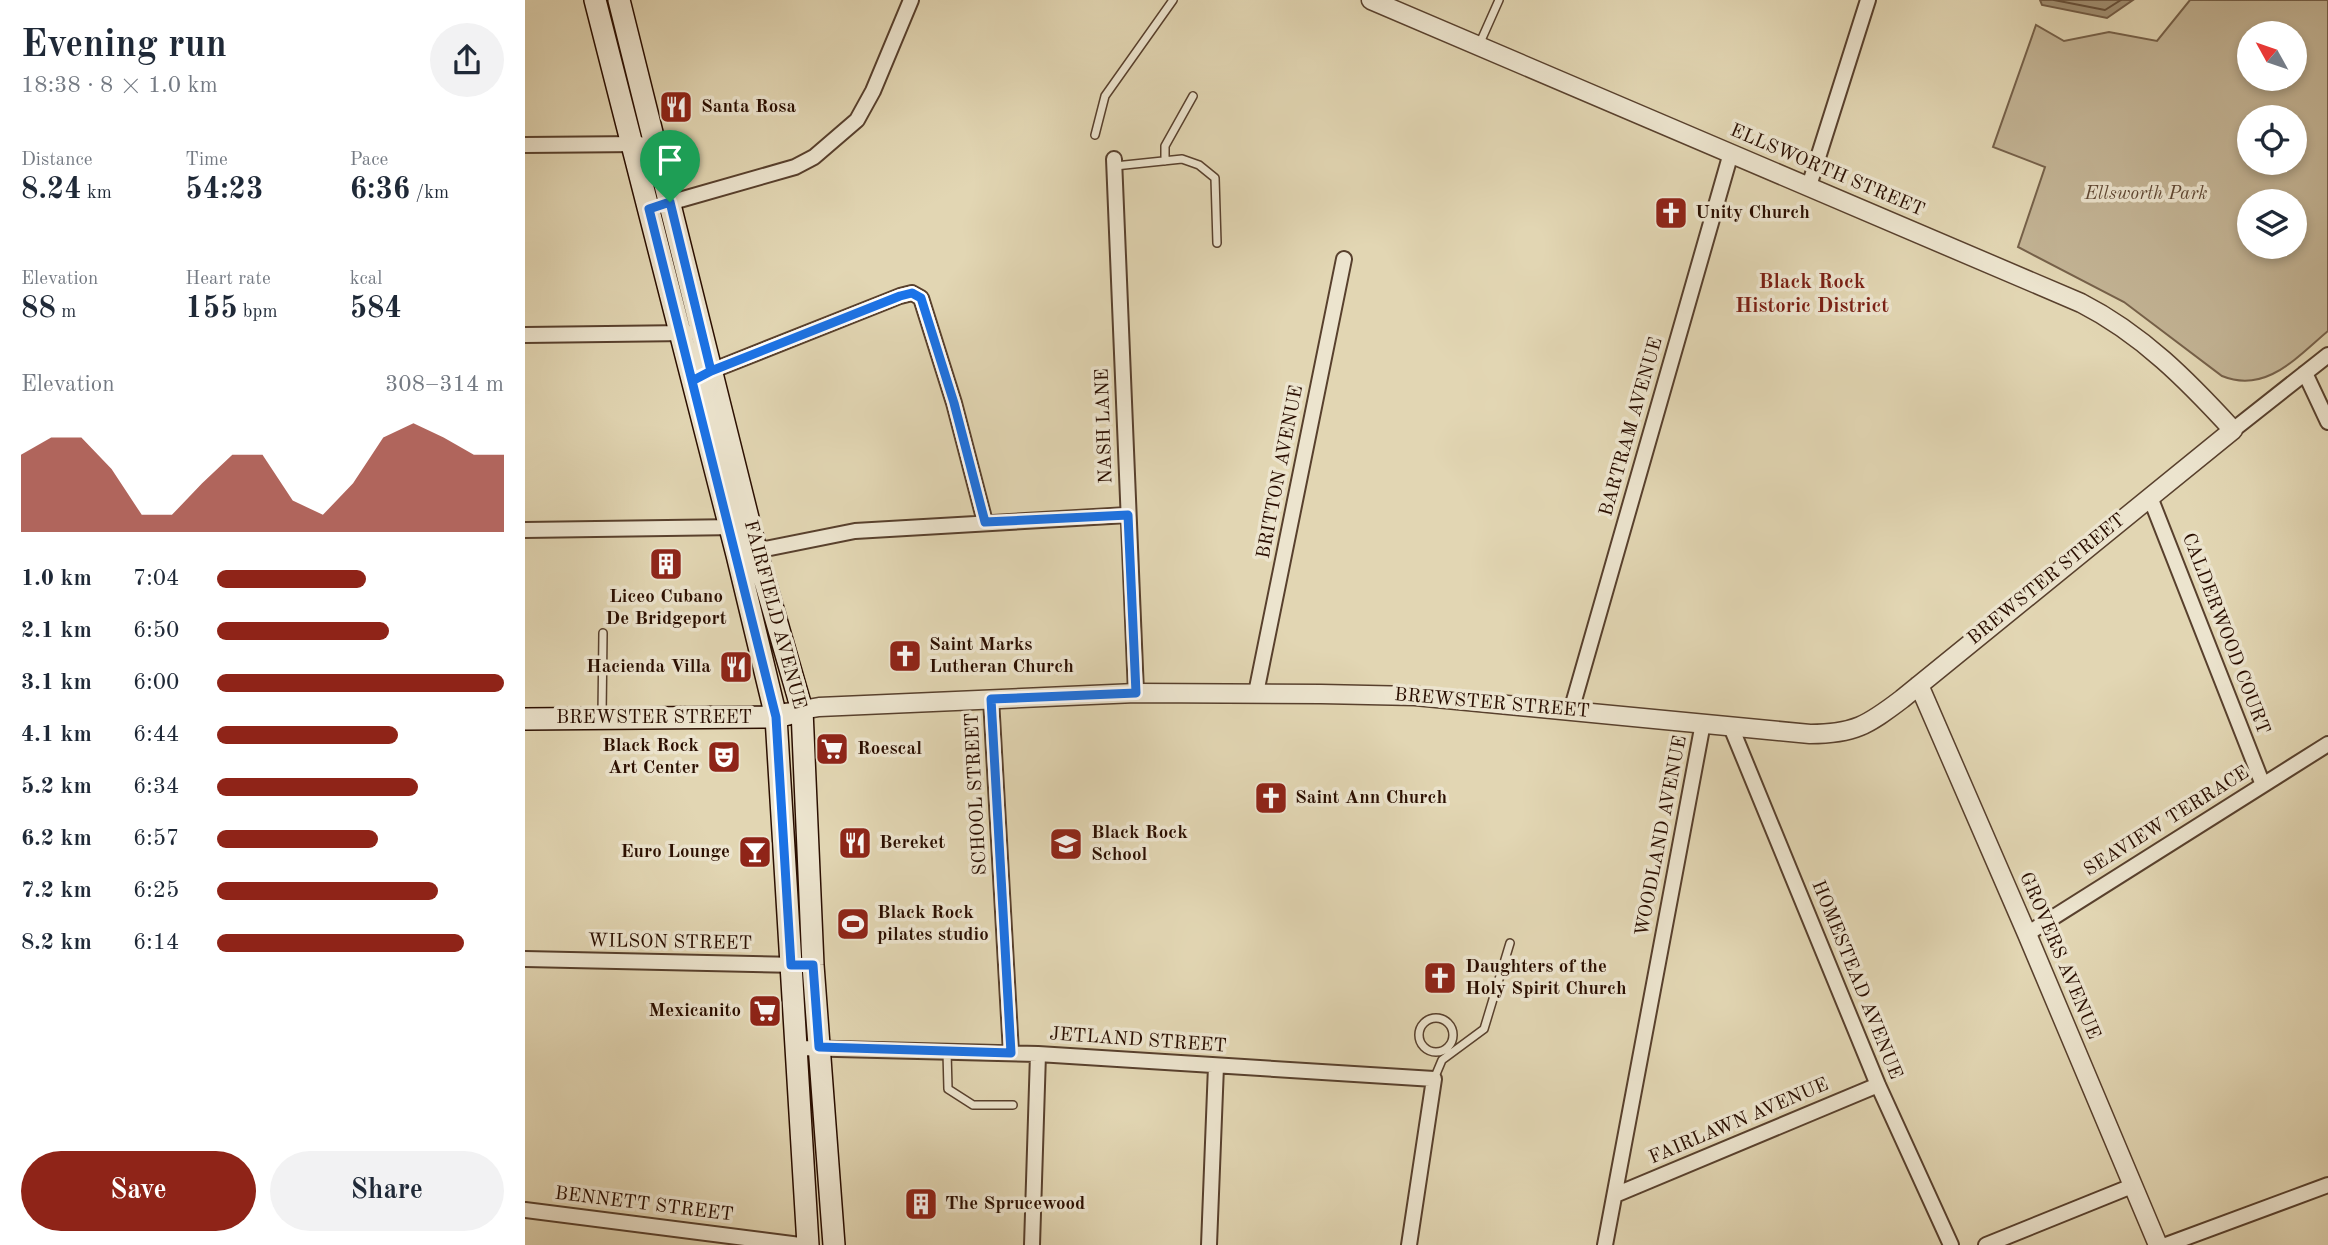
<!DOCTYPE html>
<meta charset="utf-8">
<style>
body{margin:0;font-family:"Old Standard TT",serif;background:#f2f2f3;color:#1f2937;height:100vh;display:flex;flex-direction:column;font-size:26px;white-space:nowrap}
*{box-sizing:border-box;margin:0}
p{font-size:23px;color:#747a83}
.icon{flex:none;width:38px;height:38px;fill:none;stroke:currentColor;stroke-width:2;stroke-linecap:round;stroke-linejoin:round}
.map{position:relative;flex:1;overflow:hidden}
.side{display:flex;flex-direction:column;background:#fff;width:525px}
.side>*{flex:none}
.needle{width:46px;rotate:310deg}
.fabs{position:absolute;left:1712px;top:21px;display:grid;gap:14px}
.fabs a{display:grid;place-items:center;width:70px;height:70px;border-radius:50%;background:#fff;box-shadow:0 4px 10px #0003;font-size:35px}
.pin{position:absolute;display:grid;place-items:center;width:60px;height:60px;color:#fff;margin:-72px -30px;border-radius:50% 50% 50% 0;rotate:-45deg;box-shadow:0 0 7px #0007}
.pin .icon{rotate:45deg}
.round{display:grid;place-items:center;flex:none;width:74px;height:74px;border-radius:37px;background:#f2f2f3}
.head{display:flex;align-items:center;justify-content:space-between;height:119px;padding:0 21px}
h1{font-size:38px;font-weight:600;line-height:52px}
.metrics{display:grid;grid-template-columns:repeat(3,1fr);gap:10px;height:119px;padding:7px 21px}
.metrics div{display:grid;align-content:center}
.metrics b{font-size:30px;font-weight:600}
.metrics small{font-size:19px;font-weight:400}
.metrics p{font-size:19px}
.chart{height:196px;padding:14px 21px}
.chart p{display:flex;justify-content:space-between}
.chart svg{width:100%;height:126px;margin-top:7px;fill:#8f2418;opacity:.7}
.action{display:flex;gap:14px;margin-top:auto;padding:14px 21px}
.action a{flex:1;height:80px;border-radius:42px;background:#8f2418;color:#fff;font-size:28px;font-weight:600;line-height:80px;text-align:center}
.action a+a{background:#f2f2f3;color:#1f2937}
ul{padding:0 21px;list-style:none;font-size:23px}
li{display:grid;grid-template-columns:112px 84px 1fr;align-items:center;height:52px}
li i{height:18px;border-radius:9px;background:#8f2418}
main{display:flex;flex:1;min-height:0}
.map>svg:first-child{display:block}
.green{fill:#c3b495;stroke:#76614a;stroke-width:2;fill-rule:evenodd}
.water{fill:#a39276;stroke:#735d47;stroke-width:2}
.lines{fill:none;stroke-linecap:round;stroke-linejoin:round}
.shore{stroke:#66503b;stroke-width:2}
.service-casing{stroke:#58402d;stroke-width:10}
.minor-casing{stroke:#58402d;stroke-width:18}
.tertiary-casing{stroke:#58402d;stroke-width:21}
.secondary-casing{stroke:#2a0e00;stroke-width:24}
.service{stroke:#ece4ce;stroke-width:7}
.minor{stroke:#ece4ce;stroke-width:14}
.tertiary{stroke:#ece4ce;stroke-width:18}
.secondary{stroke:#ece4ce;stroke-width:21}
.route-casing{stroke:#fff;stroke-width:14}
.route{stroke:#1a73e8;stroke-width:9}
.labels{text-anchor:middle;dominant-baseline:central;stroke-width:7;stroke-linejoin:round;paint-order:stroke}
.poi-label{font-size:19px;font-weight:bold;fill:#2a0e00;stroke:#ece4ce;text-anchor:start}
.street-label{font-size:19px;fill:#2a0e00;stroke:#ece4ce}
.park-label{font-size:19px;font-style:italic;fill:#604834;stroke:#ece4ce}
.neighbourhood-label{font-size:21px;font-weight:bold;fill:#7a1f14;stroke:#ece4ce}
</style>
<main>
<section class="side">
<div class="head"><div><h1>Evening run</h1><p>18:38 · 8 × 1.0 km</p></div><a class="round"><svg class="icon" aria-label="share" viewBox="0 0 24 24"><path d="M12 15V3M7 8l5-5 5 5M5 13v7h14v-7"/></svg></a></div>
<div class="metrics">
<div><p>Distance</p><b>8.24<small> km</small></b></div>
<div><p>Time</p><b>54:23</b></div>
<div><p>Pace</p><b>6:36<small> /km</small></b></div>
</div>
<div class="metrics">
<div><p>Elevation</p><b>88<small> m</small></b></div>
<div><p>Heart rate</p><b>155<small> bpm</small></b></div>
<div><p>kcal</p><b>584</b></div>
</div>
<div class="chart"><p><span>Elevation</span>308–314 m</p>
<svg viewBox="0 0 160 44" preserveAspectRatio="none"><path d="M0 44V17L10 11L20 11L30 22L40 38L50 38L60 27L70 17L80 17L90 33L100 38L110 27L120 11L130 6L140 11L150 17L160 17V44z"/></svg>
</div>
<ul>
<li><b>1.0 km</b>7:04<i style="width:52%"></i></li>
<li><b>2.1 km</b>6:50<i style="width:60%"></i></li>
<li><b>3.1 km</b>6:00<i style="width:100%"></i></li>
<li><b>4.1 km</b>6:44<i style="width:63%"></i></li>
<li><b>5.2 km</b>6:34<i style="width:70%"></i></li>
<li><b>6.2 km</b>6:57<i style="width:56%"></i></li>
<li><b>7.2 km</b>6:25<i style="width:77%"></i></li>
<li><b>8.2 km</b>6:14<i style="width:86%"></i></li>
</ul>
<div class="action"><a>Save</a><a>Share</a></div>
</section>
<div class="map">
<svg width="1803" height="1245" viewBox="0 0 1803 1245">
<rect width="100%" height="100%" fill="#e2d6b3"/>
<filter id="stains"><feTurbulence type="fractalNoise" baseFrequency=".00286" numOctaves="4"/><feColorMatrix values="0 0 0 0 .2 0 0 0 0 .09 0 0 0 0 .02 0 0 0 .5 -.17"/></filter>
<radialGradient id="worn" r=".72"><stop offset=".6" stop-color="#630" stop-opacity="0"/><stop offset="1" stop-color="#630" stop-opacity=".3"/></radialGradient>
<!-- green -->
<path class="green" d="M1665 0H1803V331C1772 357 1741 394 1697 376L1599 302 1493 247 1520 167 1468 147 1511 25 1539 41 1584 32 1632 41ZM1769 33V79H1724V33ZM1724 117H1769V163H1724ZM1724 201H1769V247H1724Z"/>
<!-- water -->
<path class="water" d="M1515 0H1608L1582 18 1517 5Z"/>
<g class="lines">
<!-- shore -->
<path class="shore" d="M1529 0 1580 10 1596 0"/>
<defs>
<path id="service" d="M954 45 974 0
M570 135 580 96 648 0
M640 161V146L668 96
M590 166 657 159 674 165 690 178 692 243
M77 715 78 633
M894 1035a17 17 0 1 1 34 0a17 17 0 1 1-34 0Z
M422 1052 423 1089 448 1105H488
M909 1079 917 1060 959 1029 985 943"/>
<path id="minor" d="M0 145 115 144
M589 159 611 693
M1284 186 1343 0
M137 205 270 167 289 157 332 120 348 91 386 0
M0 335 163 333
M181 373 375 296 387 293 396 298 429 403 460 522
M1780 373 1803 422
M1708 430 1803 355
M1625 497 1738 785
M0 530 213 527
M225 552 330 531 603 515
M731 693 819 259
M466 699 486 1053
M1046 711 1206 153
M1206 727 1353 1085 1426 1245
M1502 934 1803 744
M0 959 273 965
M272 1048 513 1054 909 1079 884 1245
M1090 1195 1353 1085
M0 1210 275 1245
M507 1245 513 1054
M684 1245 691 1066
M1080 1245 1178 723
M1461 1245 1607 1186
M1641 1245 1803 1185"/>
<path id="tertiary" d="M1394 685 1502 934 1633 1245
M277 710 294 707 611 693 796 694 890 696 1285 734C1329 734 1343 725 1377 699L1708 430C1663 381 1617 334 1556 303L846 0"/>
<path id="secondary" d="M70 0 212 555 251 717 283 1245
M94 0 231 550 277 710 288 965 309 1245
M0 719 251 717 263 714"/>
</defs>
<!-- service casing -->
<use href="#service" class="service-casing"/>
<!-- minor casing -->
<use href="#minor" class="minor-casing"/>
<!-- tertiary casing -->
<use href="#tertiary" class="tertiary-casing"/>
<!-- secondary casing -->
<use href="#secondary" class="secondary-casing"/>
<!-- service -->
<use href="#service" class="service"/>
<!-- minor -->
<use href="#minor" class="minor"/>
<!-- tertiary -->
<use href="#tertiary" class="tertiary"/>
<!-- secondary -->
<use href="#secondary" class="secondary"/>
</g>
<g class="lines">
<defs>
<path id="route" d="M145 202 186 371 167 381 251 717 266 965H288L294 1047 486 1053 466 699 611 693 603 515 460 522 429 403 396 298 387 293 375 296 186 371 167 381 124 209 145 202"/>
</defs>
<!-- route casing -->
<use href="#route" class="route-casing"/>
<!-- route -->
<use href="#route" class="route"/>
</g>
<!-- icons -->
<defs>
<symbol id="restaurant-square" viewBox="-11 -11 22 22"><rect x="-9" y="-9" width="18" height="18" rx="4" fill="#8f2418" stroke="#ece4ce"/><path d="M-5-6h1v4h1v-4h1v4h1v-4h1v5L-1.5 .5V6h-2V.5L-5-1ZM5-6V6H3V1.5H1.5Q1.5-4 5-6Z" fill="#fff"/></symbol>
<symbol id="church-square" viewBox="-11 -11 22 22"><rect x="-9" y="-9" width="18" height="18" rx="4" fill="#8f2418" stroke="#ece4ce"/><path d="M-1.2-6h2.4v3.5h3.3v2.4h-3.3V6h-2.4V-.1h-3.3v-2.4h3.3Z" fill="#fff"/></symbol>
<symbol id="building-square" viewBox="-11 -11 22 22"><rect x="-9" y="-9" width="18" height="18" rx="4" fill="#8f2418" stroke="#ece4ce"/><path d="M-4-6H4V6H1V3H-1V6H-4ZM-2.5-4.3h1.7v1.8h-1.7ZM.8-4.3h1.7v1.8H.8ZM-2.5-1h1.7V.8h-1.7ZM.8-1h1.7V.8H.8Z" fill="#fff"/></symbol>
<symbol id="supermarket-square" viewBox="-11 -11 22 22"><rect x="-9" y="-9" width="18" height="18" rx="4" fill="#8f2418" stroke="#ece4ce"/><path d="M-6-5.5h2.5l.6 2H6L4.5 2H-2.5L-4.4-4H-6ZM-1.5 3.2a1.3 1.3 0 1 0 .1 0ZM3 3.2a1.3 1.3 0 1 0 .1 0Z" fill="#fff"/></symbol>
<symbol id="theatre-square" viewBox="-11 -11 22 22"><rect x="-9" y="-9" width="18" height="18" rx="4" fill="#8f2418" stroke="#ece4ce"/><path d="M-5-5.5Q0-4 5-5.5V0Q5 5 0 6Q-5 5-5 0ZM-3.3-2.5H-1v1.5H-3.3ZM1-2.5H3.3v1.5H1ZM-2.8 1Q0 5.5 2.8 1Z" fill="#fff"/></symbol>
<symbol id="school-square" viewBox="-11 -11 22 22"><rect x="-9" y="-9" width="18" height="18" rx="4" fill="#8f2418" stroke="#ece4ce"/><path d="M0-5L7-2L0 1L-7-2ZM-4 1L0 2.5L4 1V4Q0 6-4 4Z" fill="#fff"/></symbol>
<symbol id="bar-square" viewBox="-11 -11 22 22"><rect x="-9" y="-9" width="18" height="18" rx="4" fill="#8f2418" stroke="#ece4ce"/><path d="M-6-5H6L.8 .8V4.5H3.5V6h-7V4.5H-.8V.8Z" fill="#fff"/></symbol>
<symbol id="stadium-square" viewBox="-11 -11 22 22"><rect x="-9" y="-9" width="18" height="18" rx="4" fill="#8f2418" stroke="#ece4ce"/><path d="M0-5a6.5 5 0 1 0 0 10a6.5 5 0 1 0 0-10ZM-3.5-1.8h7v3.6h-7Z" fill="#fff"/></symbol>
</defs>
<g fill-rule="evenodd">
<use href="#restaurant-square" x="132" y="88" width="38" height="38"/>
<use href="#church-square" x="1127" y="194" width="38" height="38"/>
<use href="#building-square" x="122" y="545" width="38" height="38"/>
<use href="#church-square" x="361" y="637" width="38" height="38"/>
<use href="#restaurant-square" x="192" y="648" width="38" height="38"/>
<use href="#supermarket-square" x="288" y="730" width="38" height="38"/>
<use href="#theatre-square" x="180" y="738" width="38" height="38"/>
<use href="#church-square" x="727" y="779" width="38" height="38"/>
<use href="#restaurant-square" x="311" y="824" width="38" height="38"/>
<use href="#school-square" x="522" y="825" width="38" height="38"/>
<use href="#bar-square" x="211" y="833" width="38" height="38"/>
<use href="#stadium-square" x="309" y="905" width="38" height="38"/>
<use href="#church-square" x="896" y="959" width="38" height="38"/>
<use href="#supermarket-square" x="221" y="992" width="38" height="38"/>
<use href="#building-square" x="377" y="1185" width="38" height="38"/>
</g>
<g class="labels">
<!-- poi labels -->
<g class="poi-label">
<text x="176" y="107">Santa Rosa</text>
<text x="1170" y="213">Unity Church</text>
<text x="141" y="597" text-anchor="middle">Liceo Cubano<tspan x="141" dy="22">De Bridgeport</tspan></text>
<text x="404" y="645">Saint Marks<tspan x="404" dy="22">Lutheran Church</tspan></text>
<text x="186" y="667" text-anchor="end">Hacienda Villa</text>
<text x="174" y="746" text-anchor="end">Black Rock<tspan x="174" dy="22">Art Center</tspan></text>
<text x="332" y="749">Roescal</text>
<text x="770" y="798">Saint Ann Church</text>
<text x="566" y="833">Black Rock<tspan x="566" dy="22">School</tspan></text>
<text x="354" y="843">Bereket</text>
<text x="205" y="852" text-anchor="end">Euro Lounge</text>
<text x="352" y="913">Black Rock<tspan x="352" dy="22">pilates studio</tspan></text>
<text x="940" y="967">Daughters of the<tspan x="940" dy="22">Holy Spirit Church</tspan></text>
<text x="216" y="1011" text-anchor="end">Mexicanito</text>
<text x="420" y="1204">The Sprucewood</text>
</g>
<!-- street labels -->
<g class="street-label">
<text transform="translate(1302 171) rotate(23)">ELLSWORTH STREET</text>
<text transform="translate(580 426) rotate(-92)">NASH LANE</text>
<text transform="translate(1107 427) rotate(-74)">BARTRAM AVENUE</text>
<text transform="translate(756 472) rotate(-79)">BRITTON AVENUE</text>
<text transform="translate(1522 580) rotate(-39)">BREWSTER STREET</text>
<text transform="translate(249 615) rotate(75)">FAIRFIELD AVENUE</text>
<text transform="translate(1700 634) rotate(69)">CALDERWOOD COURT</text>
<text transform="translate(967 704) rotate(5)">BREWSTER STREET</text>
<text x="129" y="718">BREWSTER STREET</text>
<text transform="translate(452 794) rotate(-93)">SCHOOL STREET</text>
<text transform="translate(1642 822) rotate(-32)">SEAVIEW TERRACE</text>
<text transform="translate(1137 836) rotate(-79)">WOODLAND AVENUE</text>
<text transform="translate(145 943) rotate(1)">WILSON STREET</text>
<text transform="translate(1534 956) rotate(67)">GROVERS AVENUE</text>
<text transform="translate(1331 980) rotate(68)">HOMESTEAD AVENUE</text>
<text transform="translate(613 1041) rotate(4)">JETLAND STREET</text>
<text transform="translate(1214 1122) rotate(-23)">FAIRLAWN AVENUE</text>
<text transform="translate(119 1205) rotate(7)">BENNETT STREET</text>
</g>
<!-- park labels -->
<g class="park-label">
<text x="1621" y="194">Ellsworth Park</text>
</g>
<!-- neighbourhood labels -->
<g class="neighbourhood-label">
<text x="1287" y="282">Black Rock<tspan x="1287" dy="24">Historic District</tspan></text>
</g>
</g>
<rect width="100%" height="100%" filter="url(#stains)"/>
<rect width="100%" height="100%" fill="url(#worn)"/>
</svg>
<div class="fabs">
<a><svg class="needle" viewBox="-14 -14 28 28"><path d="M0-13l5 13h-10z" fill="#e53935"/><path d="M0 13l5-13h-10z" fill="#747a83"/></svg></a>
<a><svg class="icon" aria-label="locate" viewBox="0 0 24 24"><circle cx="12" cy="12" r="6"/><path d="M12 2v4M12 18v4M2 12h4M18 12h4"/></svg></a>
<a><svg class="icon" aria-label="layers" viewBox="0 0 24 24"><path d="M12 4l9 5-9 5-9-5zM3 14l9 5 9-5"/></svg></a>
</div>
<div class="pin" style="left:145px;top:202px;background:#1e9e55"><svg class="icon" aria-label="arrive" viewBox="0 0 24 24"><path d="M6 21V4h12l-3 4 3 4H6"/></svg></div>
</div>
</main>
